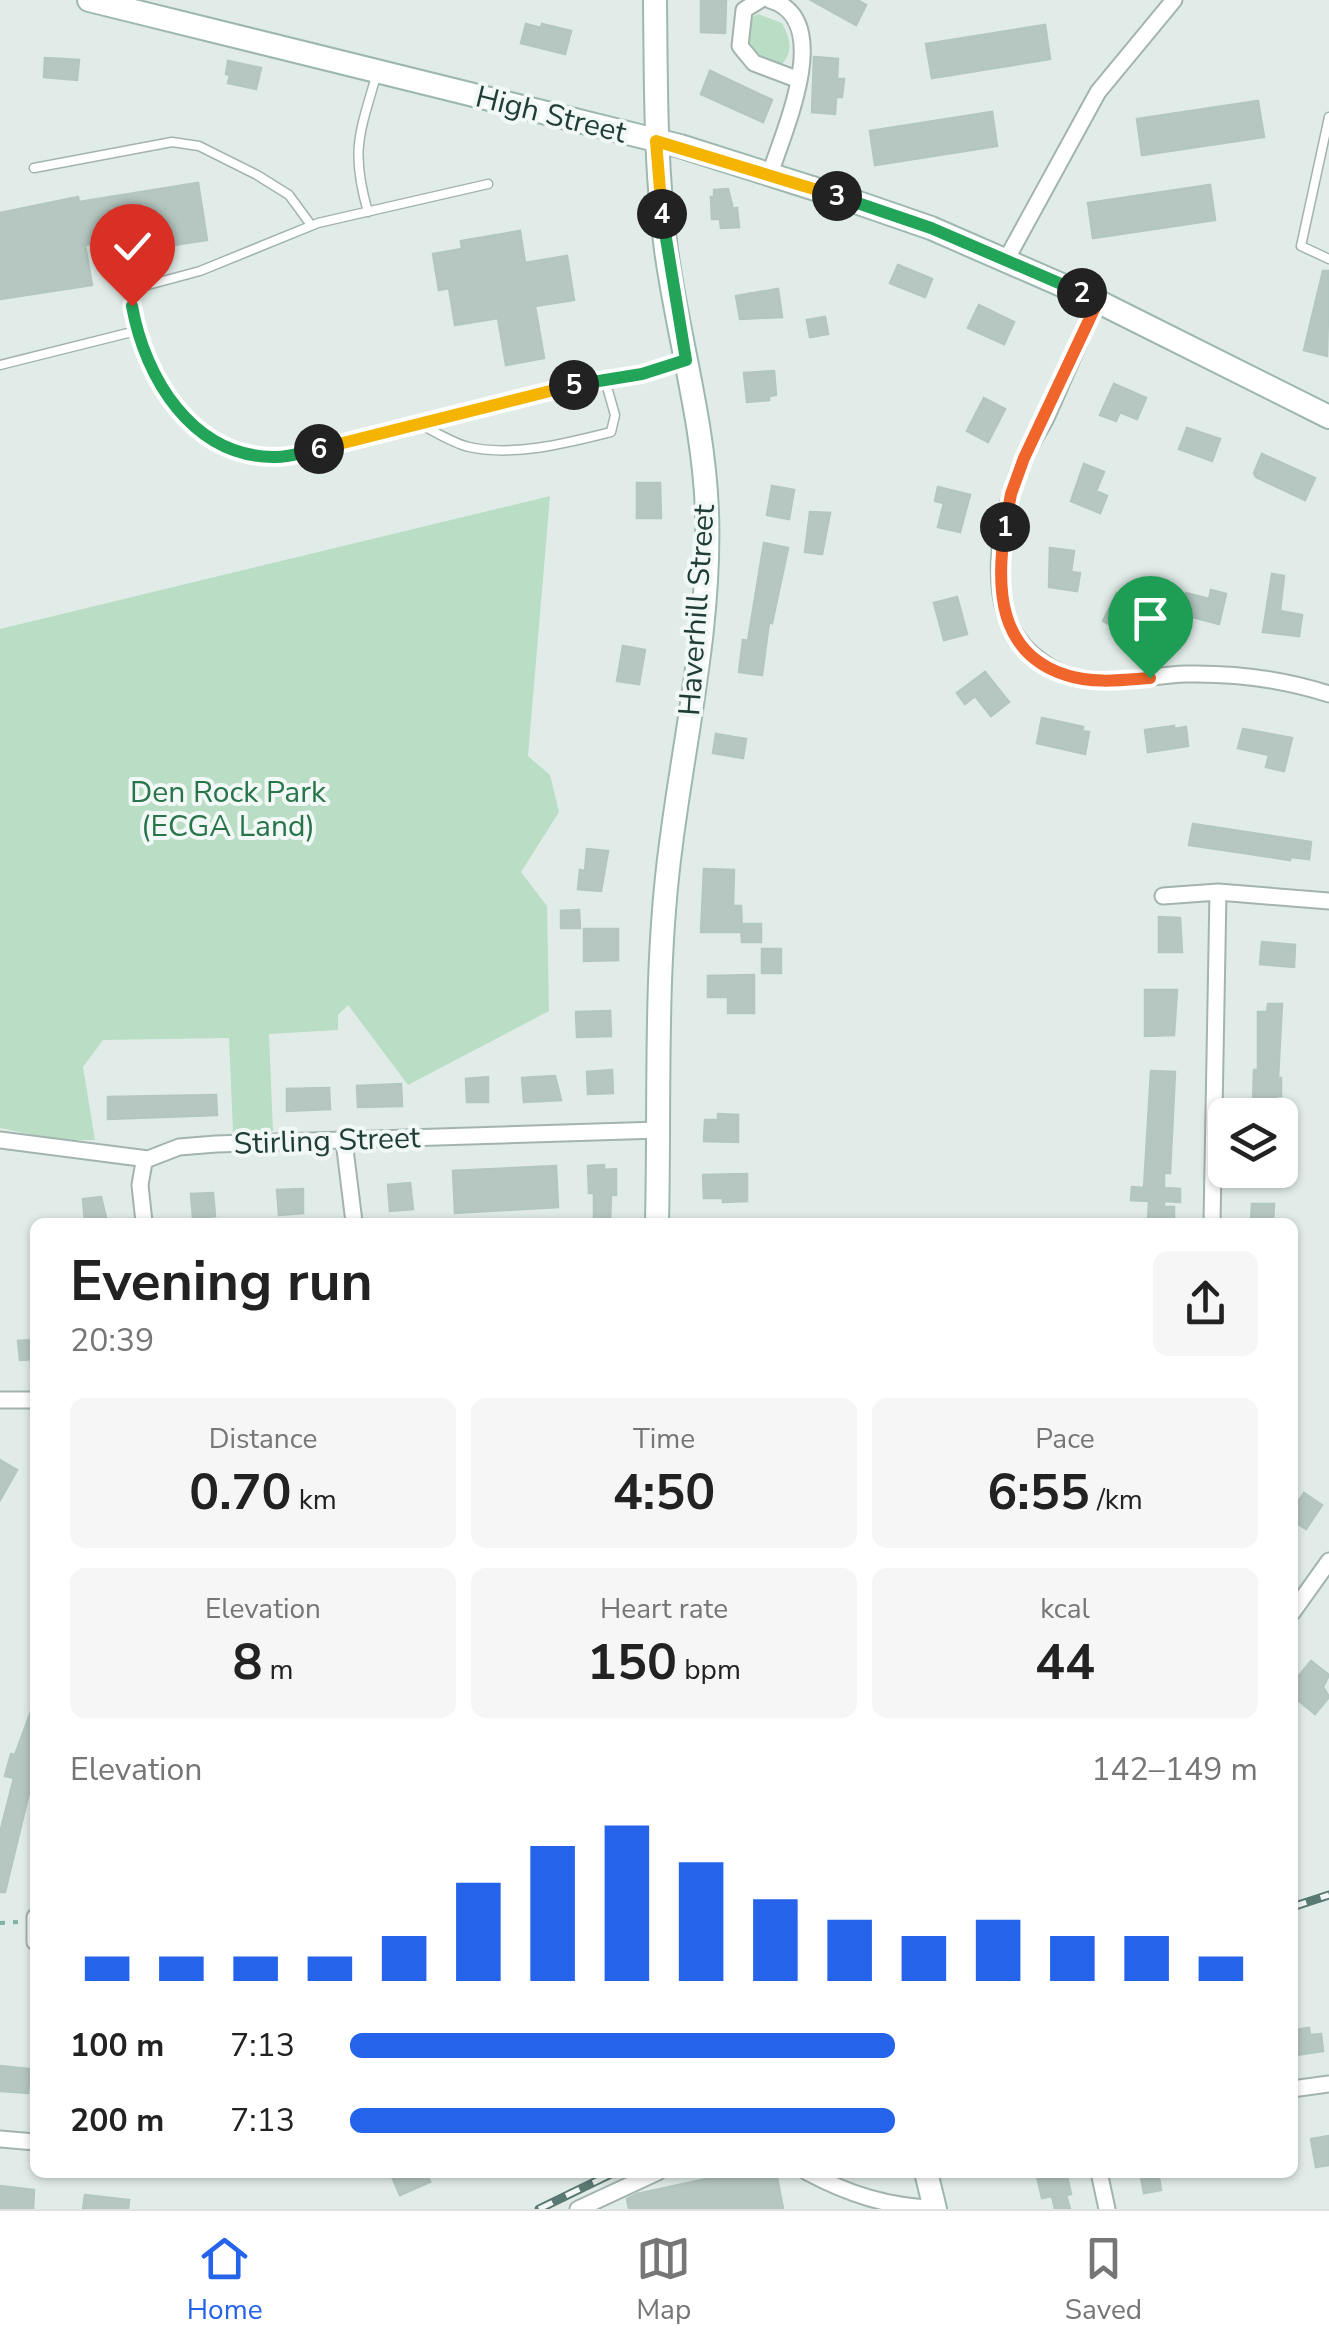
<!DOCTYPE html>
<meta charset="utf-8">
<style>
body{margin:0;font-family:"Nunito Sans",sans-serif;background:#f6f6f6;color:#222;height:100vh;display:flex;flex-direction:column;font-size:38px;white-space:nowrap}
*{box-sizing:border-box;margin:0}
p{font-size:32px;color:#767676}
.icon{flex:none;width:55px;height:55px;fill:none;stroke:currentColor;stroke-width:2;stroke-linecap:round;stroke-linejoin:round}
.map{position:relative;flex:1;overflow:hidden}
.sheet{position:absolute;left:30px;top:1218px;width:1268px;height:960px;display:flex;flex-direction:column;background:#fff;border-radius:15px;box-shadow:0 2px 8px #0004}
.sheet>*{flex:none}
.controls{position:absolute;left:1208px;top:1098px;display:grid;gap:20px}
.controls a{display:grid;place-items:center;width:90px;height:90px;border-radius:15px;background:#fff;box-shadow:0 2px 8px #0004;font-size:50px}
.pin{position:absolute;display:grid;place-items:center;width:85px;height:85px;color:#fff;margin:-102px -42px;border-radius:50% 50% 50% 0;rotate:-45deg;box-shadow:0 0 10px #0007}
.pin .icon{rotate:45deg}
.km{position:absolute;width:50px;height:50px;margin:-25px;border-radius:50%;background:#222;color:#fff;font-size:28px;line-height:50px;text-align:center}
.round{display:grid;place-items:center;flex:none;width:105px;height:105px;border-radius:15px;background:#f6f6f6}
.headline{display:flex;align-items:center;justify-content:space-between;height:170px;padding:0 40px}
h1{font-size:55px;font-weight:700;line-height:75px}
.stats{display:grid;grid-template-columns:repeat(3,1fr);gap:15px;height:170px;padding:10px 40px}
.stats div{display:grid;align-content:center;border-radius:15px;background:#f6f6f6;text-align:center}
.stats b{font-size:50px;font-weight:700}
.stats small{font-size:28px;font-weight:400}
.stats p{font-size:28px}
.chart{height:280px;padding:20px 40px}
.chart p{display:flex;justify-content:space-between}
.chart svg{width:100%;height:180px;margin-top:10px;stroke:#2563eb;stroke-width:6}
ul{padding:0 40px;list-style:none;font-size:32px}
li{display:grid;grid-template-columns:160px 120px 1fr;align-items:center;height:75px}
li i{height:25px;border-radius:12px;background:#2563eb}
.tab-bar{display:flex;justify-content:space-around;align-items:center;height:140px;border-top:2px solid #e0e0e0;background:#fff;font-size:28px;color:#767676}
.tab-bar a{display:grid;justify-items:center;gap:5px}
.tab-bar .on{color:#2563eb}
.map>svg:first-child{display:block}
.green{fill:#b9dec5}
.building{fill:#b6c7c1;stroke:#b3c6bf;stroke-width:2.5}
.lines{fill:none;stroke-linecap:round;stroke-linejoin:round}
.lane-casing{stroke:#a3b4af;stroke-width:11}
.street-casing{stroke:#a3b4af;stroke-width:19}
.secondary-casing{stroke:#9eb8b1;stroke-width:26}
.path{stroke:#80b1a4;stroke-width:4;stroke-dasharray:5 8;stroke-linecap:butt}
.lane{stroke:#fff;stroke-width:8}
.street{stroke:#fff;stroke-width:15}
.secondary{stroke:#fff;stroke-width:22}
.rail-casing{stroke:#5b7973;stroke-width:9}
.rail{stroke:#f1f8f5;stroke-width:5;stroke-dasharray:15;stroke-linecap:butt}
.split-1-casing{stroke:#fff;stroke-width:20}
.split-2-casing{stroke:#fff;stroke-width:20}
.split-3-casing{stroke:#fff;stroke-width:20}
.split-4-casing{stroke:#fff;stroke-width:20}
.split-5-casing{stroke:#fff;stroke-width:20}
.split-6-casing{stroke:#fff;stroke-width:20}
.split-7-casing{stroke:#fff;stroke-width:20}
.split-1{stroke:#f0652b;stroke-width:12}
.split-2{stroke:#f0652b;stroke-width:12}
.split-3{stroke:#22a559;stroke-width:12}
.split-4{stroke:#f5b400;stroke-width:12}
.split-5{stroke:#22a559;stroke-width:12}
.split-6{stroke:#f5b400;stroke-width:12}
.split-7{stroke:#22a559;stroke-width:12}
.labels{text-anchor:middle;dominant-baseline:central;stroke-width:8;stroke-linejoin:round;paint-order:stroke}
.street-label{font-size:30px;fill:#203d37;stroke:#f1f8f5}
.park-label{font-size:30px;fill:#29754b;stroke:#f1f8f5}
</style>
<div class="map">
<svg width="1329" height="2209" viewBox="0 0 1329 2209">
<rect width="100%" height="100%" fill="#e1ece8"/>
<!-- green -->
<path class="green" d="M758 14 782 23C792 42 794 55 776 70L744 49 746 20Z
M550 496 528 756 550 775 559 812 521 872 547 906 549 1011 408 1085 348 1005 338 1015V1030L269 1034 273 1131 233 1133 229 1038 103 1040 83 1067 95 1140H58L0 1128V629Z"/>
<!-- building -->
<path class="building" d="M701 0H726L725 33 701 32Z
M811 0H857L866 5 856 25Z
M526 24 541 28 542 24 571 31 565 54 521 43Z
M1045 25 1050 59 932 78 926 44Z
M814 57 838 59 837 79H844L842 97H836L835 114 812 112Z
M45 58 79 60 77 80 44 77Z
M228 61 261 68 256 89 228 83 230 75 226 74Z
M710 71 772 100 763 122 701 94Z
M1258 101 1264 137 1142 155 1137 119Z
M992 112 997 146 875 165 870 131Z
M198 183 207 240 160 247 158 233 85 245 92 285 0 299V213L78 197 79 202Z
M1210 185 1215 220 1093 238 1088 203Z
M728 189 733 209 737 208 739 227 721 228 720 219H712L711 197H714V190Z
M520 231 525 263 567 256 574 300 535 306 544 358 506 365 498 318 455 325 449 288 439 290 433 254 462 249 461 241Z
M898 265 932 279 925 297 890 283Z
M1323 271H1329L1327 356 1304 350Z
M778 289 782 317 740 319 736 296Z
M979 305 1014 322 1004 344 968 328Z
M825 317 828 334 810 337 807 320Z
M774 371 776 395 769 396V400L747 402 744 373Z
M1114 384 1146 398 1137 419 1120 412 1116 421 1100 415Z
M984 398 1005 409 988 442 967 431Z
M1187 428 1220 439 1212 461 1179 449Z
M1262 454 1315 478 1305 500 1256 477 1254 473Z
M1084 464 1104 472 1096 491 1107 496 1100 513 1071 501Z
M637 483H660L661 518H637Z
M772 486 794 490 789 519 767 515Z
M938 487 970 495 960 532 938 527 944 503 935 501Z
M810 512 830 513 822 554 805 552Z
M764 543 788 548 772 623 769 622 762 675 739 672 743 640 748 641Z
M1050 548 1074 551 1071 572 1080 573 1077 591 1049 587Z
M1272 574 1284 576 1280 611 1302 615 1299 636 1263 632Z
M1211 590 1226 594 1219 624 1181 614 1186 593 1209 599Z
M1117 593 1130 600 1126 607 1145 617 1135 638 1103 621Z
M957 597 967 634 944 640 934 603Z
M623 646 645 650 639 684 617 681Z
M985 672 1009 702 991 716 975 696 965 704 957 693Z
M1042 718 1083 727 1082 731 1089 732 1085 754 1037 743Z
M1174 726V729L1186 727 1188 746 1148 752 1145 730Z
M1243 729 1292 738 1284 771 1266 767 1269 755 1238 748Z
M716 734 746 739 743 758 713 753Z
M1193 824 1311 842 1309 859 1291 857 1290 860 1189 845Z
M587 849 608 851 601 891 578 889 580 870 585 871Z
M704 869 734 870 733 906H741L742 932H701Z
M579 910 580 928H561V911Z
M1159 917 1180 918 1182 952H1159Z
M741 924H761V942H742Z
M584 929H618V960L584 961Z
M1262 942 1295 945 1294 967 1260 964Z
M762 949H781V973H762Z
M754 975V1013H728V997H708V976Z
M1145 990H1177L1174 1035 1145 1036Z
M1268 1004H1282L1278 1078H1281V1096H1276V1105H1253L1254 1070H1258V1012H1267Z
M610 1011 611 1036 577 1037 576 1012Z
M612 1070 613 1093 588 1094 587 1072Z
M1151 1071 1175 1072 1170 1173H1164V1188L1180 1189V1202L1164 1201V1207H1174V1222H1148L1149 1201 1131 1200 1132 1187 1144 1188Z
M555 1076 561 1100 524 1102 522 1078Z
M488 1077V1102H467L466 1079Z
M401 1084 402 1106 358 1107 357 1086Z
M329 1088 330 1109 287 1111V1089Z
M216 1095 217 1115 108 1119V1097Z
M718 1114 738 1115V1142L704 1141 705 1120H718Z
M604 1165V1170L616 1169V1195H611L610 1222H594V1193H589L588 1166Z
M556 1166 558 1207 455 1213 453 1171Z
M747 1174V1201L723 1202V1198H704L703 1175Z
M410 1183 413 1209 390 1211 388 1185Z
M303 1189V1213L279 1215 277 1190Z
M213 1193 215 1216 193 1218 191 1194Z
M101 1197 107 1222H85L83 1199Z
M1252 1204H1274L1273 1222H1251Z
M33 1340 35 1359 20 1360 18 1341Z
M0 1460 17 1470 0 1500Z
M1304 1493 1322 1505 1306 1529 1292 1520V1511Z
M1311 1661 1329 1675 1323 1687 1329 1697 1315 1714 1293 1696 1300 1687 1294 1682Z
M32 1709 35 1710V1768L5 1892H0V1833L14 1778 5 1776 11 1754 15 1755Z
M1309 2028 1310 2035 1321 2034 1323 2051 1296 2055 1295 2030Z
M0 2066 30 2069 28 2093 0 2091Z
M1329 2136V2165L1316 2167 1311 2139Z
M390 2172H425L430 2182 400 2195Z
M739 2172H776L783 2209H629L627 2199 637 2194Z
M1036 2172H1066L1071 2194 1066 2195 1070 2209H1055L1052 2196 1042 2198Z
M1140 2172H1158L1161 2190 1144 2193Z
M0 2186 34 2190 33 2209H0Z
M85 2195 129 2200 128 2209H83Z"/>
<g class="lines">
<defs>
<path id="lane" d="M1329 117 1301 246 1329 259
M34 168 172 142 199 146 257 175 289 195 311 225
M488 184 318 223 200 271 133 289 131 293C138 377 188 452 278 458L544 390 643 374 682 361
M368 212C350 150 360 132 377 73
M0 365 136 331
M418 423C434 431 452 443 469 447 514 457 567 443 611 432L615 415 605 380"/>
<path id="street" d="M760 0 744 10 740 46 754 63 799 80
M770 0C835 19 784 130 770 174
M1006 260 1098 92 1174 0
M1098 301C1079 340 1063 381 1045 420 1038 433 1029 446 1023 460 1000 516 980 610 1032 654 1048 668 1065 677 1086 679 1120 684 1153 675 1186 674 1235 673 1282 679 1329 694
M1163 896 1218 892 1329 901
M0 1140 148 1159 179 1147 216 1144 659 1130
M344 1141 354 1222
M144 1222 140 1185 144 1162 148 1159
M1212 1222 1218 892
M0 1400H35
M1292 1613 1329 1561
M35 1917V1942
M1292 2089 1329 2084
M0 2139 35 2142
M807 2172C848 2194 888 2207 935 2208
M1099 2172 1107 2209
M578 2209 658 2172"/>
<path id="secondary" d="M89 0 680 146 847 199 931 228 1089 297 1329 417
M655 0C656 84 655 166 666 250 678 337 704 423 707 512 711 624 685 734 671 844 654 969 660 1096 657 1222
M926 2172 935 2209"/>
</defs>
<!-- lane casing -->
<use href="#lane" class="lane-casing"/>
<!-- street casing -->
<use href="#street" class="street-casing"/>
<!-- secondary casing -->
<use href="#secondary" class="secondary-casing"/>
<!-- path -->
<path class="path" d="M0 1923 20 1922"/>
<!-- lane -->
<use href="#lane" class="lane"/>
<!-- street -->
<use href="#street" class="street"/>
<!-- secondary -->
<use href="#secondary" class="secondary"/>
<defs>
<path id="rail" d="M1292 1907 1329 1895
M539 2209 615 2172"/>
</defs>
<!-- rail casing -->
<use href="#rail" class="rail-casing"/>
<!-- rail -->
<use href="#rail" class="rail"/>
</g>
<g class="lines">
<defs>
<path id="split-1" d="M1005 527C996 586 997 653 1066 675 1093 684 1123 680 1150 678"/>
<path id="split-2" d="M1005 527 1011 494 1024 458 1098 301 1082 293"/>
<path id="split-3" d="M837 196 931 228 1082 293"/>
<path id="split-4" d="M662 214 656 141 837 196"/>
<path id="split-5" d="M574 385 642 374 686 360 662 214"/>
<path id="split-6" d="M319 449 574 385"/>
<path id="split-7" d="M132 306C145 378 192 456 273 457 288 458 304 452 319 449"/>
</defs>
<!-- split-1 casing -->
<use href="#split-1" class="split-1-casing"/>
<!-- split-2 casing -->
<use href="#split-2" class="split-2-casing"/>
<!-- split-3 casing -->
<use href="#split-3" class="split-3-casing"/>
<!-- split-4 casing -->
<use href="#split-4" class="split-4-casing"/>
<!-- split-5 casing -->
<use href="#split-5" class="split-5-casing"/>
<!-- split-6 casing -->
<use href="#split-6" class="split-6-casing"/>
<!-- split-7 casing -->
<use href="#split-7" class="split-7-casing"/>
<!-- split-1 -->
<use href="#split-1" class="split-1"/>
<!-- split-2 -->
<use href="#split-2" class="split-2"/>
<!-- split-3 -->
<use href="#split-3" class="split-3"/>
<!-- split-4 -->
<use href="#split-4" class="split-4"/>
<!-- split-5 -->
<use href="#split-5" class="split-5"/>
<!-- split-6 -->
<use href="#split-6" class="split-6"/>
<!-- split-7 -->
<use href="#split-7" class="split-7"/>
</g>
<g class="labels">
<!-- street labels -->
<g class="street-label">
<text transform="translate(551 115) rotate(14)">High Street</text>
<text transform="translate(697 610) rotate(-86)">Haverhill Street</text>
<text transform="translate(327 1141) rotate(-2)">Stirling Street</text>
</g>
<!-- park labels -->
<g class="park-label">
<text x="228" y="792">Den Rock Park<tspan x="228" dy="34">(ECGA Land)</tspan></text>
</g>
</g>
</svg>
<div class="controls">
<a><svg class="icon" aria-label="layers" viewBox="0 0 24 24"><path d="M12 4l9 5-9 5-9-5zM3 14l9 5 9-5"/></svg></a>
</div>
<div class="pin" style="left:1150px;top:678px;background:#1e9e55"><svg class="icon" aria-label="arrive" viewBox="0 0 24 24"><path d="M6 21V4h12l-3 4 3 4H6"/></svg></div>
<div class="pin" style="left:132px;top:306px;background:#d93025"><svg class="icon" aria-label="check" viewBox="0 0 24 24"><path d="M5 12l5 5 9-10"/></svg></div>
<b class="km" style="left:1005px;top:527px">1</b>
<b class="km" style="left:1082px;top:293px">2</b>
<b class="km" style="left:837px;top:196px">3</b>
<b class="km" style="left:662px;top:214px">4</b>
<b class="km" style="left:574px;top:385px">5</b>
<b class="km" style="left:319px;top:449px">6</b>
<section class="sheet">
<div class="headline"><div><h1>Evening run</h1><p>20:39</p></div><a class="round"><svg class="icon" aria-label="share" viewBox="0 0 24 24"><path d="M12 15V3M7 8l5-5 5 5M5 13v7h14v-7"/></svg></a></div>
<div class="stats">
<div><p>Distance</p><b>0.70<small> km</small></b></div>
<div><p>Time</p><b>4:50</b></div>
<div><p>Pace</p><b>6:55<small> /km</small></b></div>
</div>
<div class="stats">
<div><p>Elevation</p><b>8<small> m</small></b></div>
<div><p>Heart rate</p><b>150<small> bpm</small></b></div>
<div><p>kcal</p><b>44</b></div>
</div>
<div class="chart"><p><span>Elevation</span>142–149 m</p>
<svg viewBox="0 0 160 44" preserveAspectRatio="none"><path d="M5 44V38M15 44V38M25 44V38M35 44V38M45 44V33M55 44V20M65 44V11M75 44V6M85 44V15M95 44V24M105 44V29M115 44V33M125 44V29M135 44V33M145 44V33M155 44V38"/></svg>
</div>
<ul>
<li><b>100 m</b>7:13<i style="width:60%"></i></li>
<li><b>200 m</b>7:13<i style="width:60%"></i></li>
</ul>
</section>
</div>
<nav class="tab-bar">
<a class="on"><svg class="icon" aria-label="home" viewBox="0 0 24 24"><path d="M3 11l9-7 9 7M6 9v11h12V9"/></svg>Home</a>
<a><svg class="icon" aria-label="map" viewBox="0 0 24 24"><path d="M3 6l6-2 6 2 6-2v14l-6 2-6-2-6 2zM9 4v14M15 6v14"/></svg>Map</a>
<a><svg class="icon" aria-label="saved" viewBox="0 0 24 24"><path d="M7 4h10v16l-5-4-5 4z"/></svg>Saved</a>
</nav>
